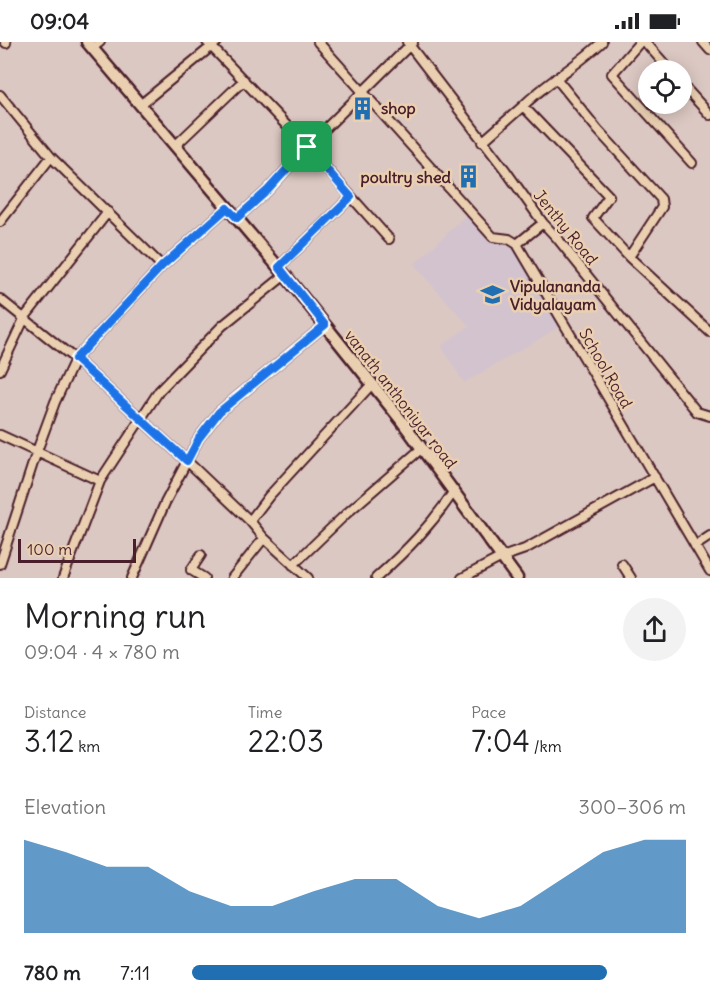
<!DOCTYPE html>
<meta charset="utf-8">
<style>
body{margin:0;font-family:Delius,sans-serif;background:#f2f2f2;color:#202124;height:100vh;display:flex;flex-direction:column;font-size:22px;white-space:nowrap}
*{box-sizing:border-box;margin:0}
p{font-size:20px;color:#757577}
.icon{flex:none;width:33px;height:33px;fill:none;stroke:currentColor;stroke-width:2;stroke-linecap:round;stroke-linejoin:round}
.map{position:relative;height:536px;overflow:hidden}
.drawer{display:flex;flex-direction:column;background:#fff;flex:1}
.drawer>*{flex:none}
.buttons{position:absolute;left:638px;top:18px;display:grid;gap:12px}
.buttons a{display:grid;place-items:center;width:54px;height:54px;border-radius:50%;background:#fff;box-shadow:0 3px 15px #0003;font-size:30px}
.scale{position:absolute;left:18px;bottom:15px;width:118px;box-sizing:border-box;padding-left:6px;border:3px solid #4a1f2b;border-top:0;font-size:16px;line-height:21px;white-space:nowrap;color:#4a1f2b;-webkit-text-stroke:4px #ead0b1;paint-order:stroke}
.pin{position:absolute;display:grid;place-items:center;width:51px;height:51px;color:#fff;margin:-26px;border-radius:12px;box-shadow:0 3px 9px #0006}
.round{display:grid;place-items:center;flex:none;width:63px;height:63px;border-radius:32px;background:#f2f2f2}
.head{display:flex;align-items:center;justify-content:space-between;height:102px;padding:0 24px}
h1{font-size:33px;font-weight:600;line-height:45px}
.stats{display:grid;grid-template-columns:repeat(3,1fr);gap:9px;height:102px;padding:6px 24px}
.stats div{display:grid;align-content:center}
.stats b{font-size:30px;font-weight:600}
.stats small{font-size:16px;font-weight:400}
.stats p{font-size:16px}
.chart{height:168px;padding:12px 24px}
.chart p{display:flex;justify-content:space-between}
.chart svg{width:100%;height:108px;margin-top:6px;fill:#1f6fb2;opacity:.7}
ul{padding:0 24px;list-style:none;font-size:20px}
li{display:grid;grid-template-columns:96px 72px 1fr;align-items:center;height:45px}
li i{height:15px;border-radius:8px;background:#1f6fb2}
.status{display:flex;justify-content:space-between;align-items:center;height:42px;padding:0 30px;background:#fff;direction:ltr}
.status svg{height:16px;fill:currentColor}
.map>svg:first-child{display:block}
.built{fill:#d2c3ce}
.lines{fill:none;stroke-linecap:round;stroke-linejoin:round}
.street-casing{stroke:#4a1f2b;stroke-width:12}
.secondary-casing{stroke:#4a1f2b;stroke-width:15}
.street{stroke:#ead0b1;stroke-width:8}
.secondary{stroke:#ead0b1;stroke-width:10}
.route-casing{stroke:#fff;stroke-width:12}
.route{stroke:#1a73e8;stroke-width:8}
.labels{text-anchor:middle;dominant-baseline:central;stroke-width:5;stroke-linejoin:round;paint-order:stroke}
.poi-label{font-size:16px;font-weight:bold;fill:#4a1f2b;stroke:#ead0b1;text-anchor:start}
.street-label{font-size:16px;fill:#4a1f2b;stroke:#ead0b1}
</style>
<div class="status"><b>09:04</b><svg viewBox="0 0 49 12"><path d="M0 12V9h3v3zM5 12V6h3v6zM10 12V3h3v9zM15 12V0h3v12zM26 1h20v11H26zM47 4h2v5h-2z"/></svg></div>
<div class="map">
<svg width="710" height="536" viewBox="0 0 710 536">
<rect width="100%" height="100%" fill="#dcc8c2"/>
<filter id="ink" filterUnits="userSpaceOnUse"><feTurbulence type="fractalNoise" baseFrequency=".0167" numOctaves="2"/><feDisplacementMap in="SourceGraphic" scale="12" xChannelSelector="R" yChannelSelector="G"/><feConvolveMatrix kernelMatrix="1 2 1 2 8 2 1 2 1" color-interpolation-filters="sRGB"/></filter>
<g filter="url(#ink)">
<!-- built -->
<path class="built" d="M467 172 492 197 515 207 561 284 464 341 441 304 469 284 414 223Z"/>
<g class="lines">
<defs>
<path id="street" d="M5 0 6 1
M207 0 307 105 389 197
M318 0 493 195 509 197 517 202 710 529
M407 0 506 129 543 181 557 196 697 370 710 374
M640 0 612 32 692 121
M645 0 670 28
M703 0 710 8
M92 6 100 0
M556 36 598 88 661 157 662 165 629 215
M681 41 710 73
M0 53 51 115 162 224
M140 63 217 0
M523 64C547 40 577 24 602 0
M482 100 523 64 609 154 593 176 629 215 710 290
M176 103 244 38
M237 176 268 148 307 105 413 0
M0 180 51 115
M517 202 543 181
M279 225 351 155
M0 257 75 317 187 419 250 479 264 496 308 536
M0 328 25 275 108 170
M0 393 100 439
M250 479 269 454 372 342
M695 504 710 494
M201 513 191 528 204 536
M0 522 37 409 55 360 75 317 162 224 227 166
M622 522 631 536
M293 523 346 472 422 406
M63 536 100 439 159 349 222 284 285 233
M132 536 165 461 199 396 219 370 325 283
M232 536 264 496
M376 536C407 508 431 484 454 449
M462 536 502 515 525 507 655 435"/>
<path id="secondary" d="M87 0 285 233 401 378 517 536"/>
</defs>
<!-- street casing -->
<use href="#street" class="street-casing"/>
<!-- secondary casing -->
<use href="#secondary" class="secondary-casing"/>
<!-- street -->
<use href="#street" class="street"/>
<!-- secondary -->
<use href="#secondary" class="secondary"/>
</g>
</g>
<g class="lines" filter="url(#ink)">
<defs>
<path id="route" d="M307 105 351 155 279 225 325 283 219 370 199 396 187 419 75 317 162 224 227 166 237 176 268 148Z"/>
</defs>
<!-- route casing -->
<use href="#route" class="route-casing"/>
<!-- route -->
<use href="#route" class="route"/>
</g>
<!-- icons -->
<defs>
<symbol id="building-bare" viewBox="-9 -9 18 18"><path d="M-4-6H4V6H1V3H-1V6H-4ZM-2.5-4.3h1.7v1.8h-1.7ZM.8-4.3h1.7v1.8H.8ZM-2.5-1h1.7V.8h-1.7ZM.8-1h1.7V.8H.8Z" fill="#1f6fb2" stroke="#ead0b1" stroke-width="2.5" paint-order="stroke"/></symbol>
<symbol id="school-bare" viewBox="-9 -9 18 18"><path d="M0-5L7-2L0 1L-7-2ZM-4 1L0 2.5L4 1V4Q0 6-4 4Z" fill="#1f6fb2" stroke="#ead0b1" stroke-width="2.5" paint-order="stroke"/></symbol>
</defs>
<g fill-rule="evenodd">
<use href="#building-bare" x="346" y="50" width="33" height="33"/>
<use href="#building-bare" x="452" y="118" width="33" height="33"/>
<use href="#school-bare" x="476" y="236" width="33" height="33"/>
</g>
<g class="labels">
<!-- poi labels -->
<g class="poi-label">
<text x="381" y="66">shop</text>
<text x="451" y="135" text-anchor="end">poultry shed</text>
<text x="510" y="244">Vipulananda<tspan x="510" dy="18">Vidyalayam</tspan></text>
</g>
<!-- street labels -->
<g class="street-label">
<text transform="translate(566 185) rotate(51)">Jenthy Road</text>
<text transform="translate(606 326) rotate(60)">School Road</text>
<text transform="translate(401 357) rotate(52)">vanath anthoniyar road</text>
</g>
</g>
</svg>
<div class="buttons">
<a><svg class="icon" aria-label="locate" viewBox="0 0 24 24"><circle cx="12" cy="12" r="6"/><path d="M12 2v4M12 18v4M2 12h4M18 12h4"/></svg></a>
</div>
<div class="scale">100 m</div>
<div class="pin" style="left:307px;top:105px;background:#1e9e55"><svg class="icon" aria-label="arrive" viewBox="0 0 24 24"><path d="M6 21V4h12l-3 4 3 4H6"/></svg></div>
</div>
<section class="drawer">
<div class="head"><div><h1>Morning run</h1><p>09:04 · 4 × 780 m</p></div><a class="round"><svg class="icon" aria-label="share" viewBox="0 0 24 24"><path d="M12 15V3M7 8l5-5 5 5M5 13v7h14v-7"/></svg></a></div>
<div class="stats">
<div><p>Distance</p><b>3.12<small> km</small></b></div>
<div><p>Time</p><b>22:03</b></div>
<div><p>Pace</p><b>7:04<small> /km</small></b></div>
</div>
<div class="chart"><p><span>Elevation</span>300–306 m</p>
<svg viewBox="0 0 160 44" preserveAspectRatio="none"><path d="M0 44V6L10 11L20 17L30 17L40 27L50 33L60 33L70 27L80 22L90 22L100 33L110 38L120 33L130 22L140 11L150 6L160 6V44z"/></svg>
</div>
<ul>
<li><b>780 m</b>7:11<i style="width:84%"></i></li>
</ul>
</section>
